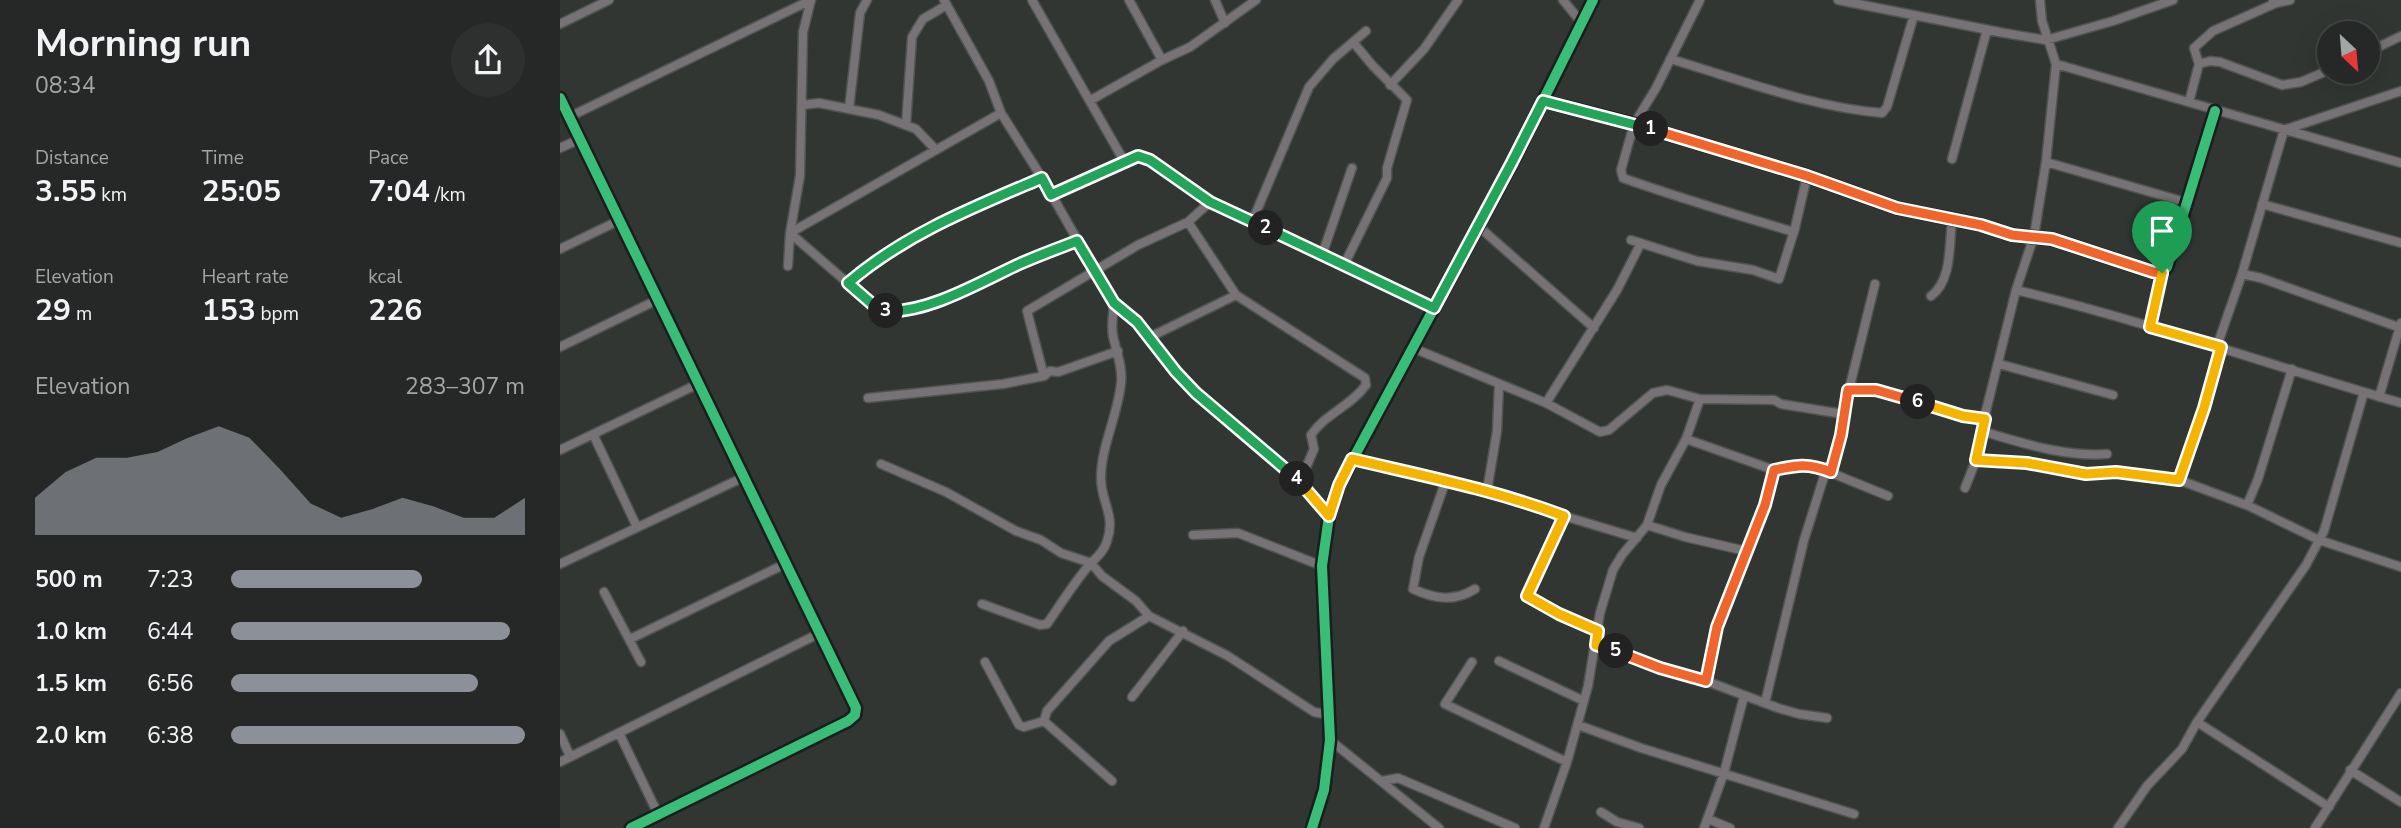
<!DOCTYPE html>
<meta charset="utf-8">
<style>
body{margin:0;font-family:"Nunito Sans",sans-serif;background:#2d302e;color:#f1f3f6;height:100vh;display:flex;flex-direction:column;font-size:26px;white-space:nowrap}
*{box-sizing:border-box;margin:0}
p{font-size:23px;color:#a3a6a7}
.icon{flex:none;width:38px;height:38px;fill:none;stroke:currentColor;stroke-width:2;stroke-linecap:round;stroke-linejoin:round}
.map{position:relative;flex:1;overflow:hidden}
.side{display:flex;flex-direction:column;background:#252826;width:560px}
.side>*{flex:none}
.needle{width:46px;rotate:154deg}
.fabs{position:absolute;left:1757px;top:21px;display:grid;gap:14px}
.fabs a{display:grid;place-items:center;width:63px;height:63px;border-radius:50%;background:#252826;box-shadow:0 7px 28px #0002,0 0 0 2px #424443;font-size:35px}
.pin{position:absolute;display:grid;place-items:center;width:60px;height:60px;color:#fff;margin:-72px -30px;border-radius:50% 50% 50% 0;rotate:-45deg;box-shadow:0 0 7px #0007}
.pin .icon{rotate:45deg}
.km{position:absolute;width:35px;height:35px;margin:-18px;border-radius:50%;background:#222;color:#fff;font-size:19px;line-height:35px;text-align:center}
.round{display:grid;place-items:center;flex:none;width:74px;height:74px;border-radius:37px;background:#2d302e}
.head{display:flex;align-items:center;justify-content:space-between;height:119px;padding:0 35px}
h1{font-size:38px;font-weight:700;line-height:52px}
.stats{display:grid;grid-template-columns:repeat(3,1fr);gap:10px;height:119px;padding:7px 35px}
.stats div{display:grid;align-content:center}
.stats b{font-size:30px;font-weight:700}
.stats small{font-size:19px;font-weight:400}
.stats p{font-size:19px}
.chart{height:196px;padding:14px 35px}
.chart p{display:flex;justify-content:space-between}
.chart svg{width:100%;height:126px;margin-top:7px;fill:#8c9099;opacity:.7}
ul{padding:0 35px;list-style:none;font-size:23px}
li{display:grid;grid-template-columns:112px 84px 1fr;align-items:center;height:52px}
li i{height:18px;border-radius:9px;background:#8c9099}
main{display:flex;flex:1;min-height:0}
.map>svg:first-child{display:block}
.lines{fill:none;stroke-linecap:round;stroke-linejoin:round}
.minor-casing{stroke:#505451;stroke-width:11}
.minor{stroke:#767275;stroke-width:8}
.cycleway-casing{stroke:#1a1e1c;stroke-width:15}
.cycleway{stroke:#3abd76;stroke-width:10}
.split-1-casing{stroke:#fff;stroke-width:14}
.split-2-casing{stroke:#fff;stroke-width:14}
.split-3-casing{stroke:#fff;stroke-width:14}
.split-4-casing{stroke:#fff;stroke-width:14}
.split-5-casing{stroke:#fff;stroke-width:14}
.split-6-casing{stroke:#fff;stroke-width:14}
.split-7-casing{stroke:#fff;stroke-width:14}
.split-1{stroke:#f0652b;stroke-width:9}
.split-2{stroke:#22a559;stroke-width:9}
.split-3{stroke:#22a559;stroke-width:9}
.split-4{stroke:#22a559;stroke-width:9}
.split-5{stroke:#f5b400;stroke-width:9}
.split-6{stroke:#f0652b;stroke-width:9}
.split-7{stroke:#f5b400;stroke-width:9}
</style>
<main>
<section class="side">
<div class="head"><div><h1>Morning run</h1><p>08:34</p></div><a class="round"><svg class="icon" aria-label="share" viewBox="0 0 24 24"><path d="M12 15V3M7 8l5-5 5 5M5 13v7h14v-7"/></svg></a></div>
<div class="stats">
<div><p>Distance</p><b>3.55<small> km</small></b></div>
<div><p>Time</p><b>25:05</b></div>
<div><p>Pace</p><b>7:04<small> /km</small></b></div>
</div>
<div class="stats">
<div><p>Elevation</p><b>29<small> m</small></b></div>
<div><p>Heart rate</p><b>153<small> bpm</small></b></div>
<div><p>kcal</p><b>226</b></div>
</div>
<div class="chart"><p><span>Elevation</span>283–307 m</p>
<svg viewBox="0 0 160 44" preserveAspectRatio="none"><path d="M0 44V31L10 22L20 17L30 17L40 15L50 10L60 6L70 10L80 21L90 33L100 38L110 35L120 31L130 34L140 38L150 38L160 31V44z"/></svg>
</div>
<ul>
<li><b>500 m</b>7:23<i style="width:65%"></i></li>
<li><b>1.0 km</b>6:44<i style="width:95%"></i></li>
<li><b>1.5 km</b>6:56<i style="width:84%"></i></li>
<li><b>2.0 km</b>6:38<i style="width:100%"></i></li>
</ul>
</section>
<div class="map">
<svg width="1841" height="828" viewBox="0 0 1841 828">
<rect width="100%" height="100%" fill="#313633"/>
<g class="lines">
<defs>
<path id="minor" d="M307 0 300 13 289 109 319 115 356 129 375 149
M384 0 429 81 441 113 482 178 554 304 577 322 636 393 730 472 769 516
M472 0 564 161
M569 0 602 60
M655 0 665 23
M1003 0 1021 22
M1140 0 1096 88 1074 124 1061 170 1063 178C1119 198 1177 215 1234 232
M1278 0 1444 33 1486 40 1553 21 1613 0
M1480 0 1482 21 1496 64
M1713 1 1716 3 1730 0
M0 24 49 0
M1808 52 1841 36
M1110 59C1179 79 1250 107 1322 113L1327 107 1354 15
M1639 64 1634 48 1653 31 1716 3
M830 85 864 49 898 0
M0 98 296 708 295 715 288 721 71 828
M531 100 602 60 630 47 696 0
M983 101 1074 124 1247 176 1337 208 1421 225 1452 235 1492 239 1593 272 1602 273 1607 267 1655 111
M1629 102 1639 64 1650 61 1660 62 1722 85 1741 82 1769 70
M242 105 259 103 289 109
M441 113 230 233 319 310C368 314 414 285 457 265 476 256 497 249 517 241
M9 117 251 0
M346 125 352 37 363 19 387 5
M1724 130 1841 91
M0 148 20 139
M1392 159 1427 30
M1486 162 1625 202
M490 195C510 186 567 154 585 157L650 202 874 308
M650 202 628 222 676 295 805 378 806 385C791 406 765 414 751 435L754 449 740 482
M1702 204 1841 243
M692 222 749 87 773 59 806 31
M918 226 1034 328
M1071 240 1137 261 1193 270 1219 279 1235 228 1247 176
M0 249 60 220
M762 255 792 168
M784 265 827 178V168L847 100 813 66 793 42
M228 266 230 233 240 176 243 32 251 0
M1682 274 1701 278 1841 328
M288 283C345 234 414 207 482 178
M1456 290C1586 321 1712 366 1841 403
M1371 296C1392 281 1389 245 1392 221
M1590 327 1602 273
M590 337 676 295
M1657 346 1682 274 1724 130
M0 347 99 299
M853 348 986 403 1040 432 1049 430 1093 393 1107 390 1140 399 1214 400 1221 404 1283 414 1315 284
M558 351 498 372 490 371 484 376 467 311 578 245 628 222
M1439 364 1553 395
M1288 390C1337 390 1377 411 1425 419
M1819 397 1841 323
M308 398 443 384 484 376
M986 403 1057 290 1081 243
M1421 431C1463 443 1503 457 1547 454
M33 434 77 527
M1126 439 1214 470 1205 505 1157 627 1146 681
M0 450 138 384
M792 459 946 496 1004 516 1077 538
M1416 460 1467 463 1526 474 1556 472 1619 480 1689 506 1759 540 1841 567
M321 464 386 492 456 531 481 540 501 553 531 563 542 576 576 601 589 616 668 656 754 712 769 715
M1214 470 1240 464 1252 465 1328 496
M1271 472 1281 435 1283 414
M886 480 859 557 853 589C875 599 894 602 915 589
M1619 480 1644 408 1662 347
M1405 488 1416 460 1421 431 1456 290 1474 236 1486 162 1496 64 1841 163
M927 491 937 431 939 384
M1687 505 1698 479 1732 369
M1004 516 967 596 999 614 1038 631
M1087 525 1125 537 1186 551
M633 535 678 533 762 566
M0 564 184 477
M44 592 81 662
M422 604 480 625 487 624C501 604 515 581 531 563 538 556 544 551 547 541 556 515 541 503 541 478 541 446 558 415 561 383 563 367 556 351 553 336 551 326 553 314 554 304
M70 639 225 564
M1036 645 1100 668 1146 681 1218 708 1239 714 1267 718
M939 661 1024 701
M425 662 459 725 464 727 484 721
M912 662 885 704 1007 762
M572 697 623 631
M1205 703 1244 540 1266 470
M1018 725 1081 748 1294 814
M59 733 98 814
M0 734 10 756
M770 740 879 828
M0 762 260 633
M1790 770 1841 802
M552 781 484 721 487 711 549 641 589 616
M822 781 838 778 955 828
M1769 807 1637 722 1746 565 1764 531 1804 392
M1041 812 1057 822 1079 828
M1148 819 1170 828
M752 828 764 790 770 740 762 566 769 516 779 485 951 165 1033 0
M984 828 1007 762 1028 686 1040 613 1053 570 1062 555 1087 525 1101 485 1126 439 1140 399
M1144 828 1164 773 1184 696
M1558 828 1587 786 1622 749 1637 722
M1755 828 1841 693"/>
</defs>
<!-- minor casing -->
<use href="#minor" class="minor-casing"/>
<!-- minor -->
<use href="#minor" class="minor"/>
<defs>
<path id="cycleway" d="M0 98 296 708 295 715 288 721 71 828
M983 101 1074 124 1247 176 1337 208 1421 225 1452 235 1492 239 1593 272 1602 273 1607 267 1655 111
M752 828 764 790 770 740 762 566 769 516 779 485 951 165 1033 0"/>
</defs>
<!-- cycleway casing -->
<use href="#cycleway" class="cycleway-casing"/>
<!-- cycleway -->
<use href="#cycleway" class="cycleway"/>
</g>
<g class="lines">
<defs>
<path id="split-1" d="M1091 129 1247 176 1337 208 1421 225 1452 235 1492 239 1593 272 1602 273"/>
<path id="split-2" d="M706 228 874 308 951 164 983 101 1091 129"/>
<path id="split-3" d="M326 311 319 310 288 283C345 234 414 207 482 178L491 195 578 156 590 160 650 202 706 228"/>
<path id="split-4" d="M326 311C366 314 421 282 457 265 477 256 497 249 517 241L554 303 577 322 616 372 636 393 737 479"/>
<path id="split-5" d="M737 479 769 516 779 485 792 459C864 476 935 490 1004 516L967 596 999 614 1038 631 1036 645 1056 651"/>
<path id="split-6" d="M1056 651 1100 668 1146 681 1157 627 1205 505 1214 470C1238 465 1248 463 1271 472L1281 435 1288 390H1316L1358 402"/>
<path id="split-7" d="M1358 402 1403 416 1425 419 1416 460 1467 463 1526 474 1556 472 1619 480 1644 408 1661 347 1590 327 1602 273"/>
</defs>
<!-- split-1 casing -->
<use href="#split-1" class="split-1-casing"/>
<!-- split-2 casing -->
<use href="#split-2" class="split-2-casing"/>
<!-- split-3 casing -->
<use href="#split-3" class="split-3-casing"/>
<!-- split-4 casing -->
<use href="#split-4" class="split-4-casing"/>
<!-- split-5 casing -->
<use href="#split-5" class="split-5-casing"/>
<!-- split-6 casing -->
<use href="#split-6" class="split-6-casing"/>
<!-- split-7 casing -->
<use href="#split-7" class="split-7-casing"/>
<!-- split-1 -->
<use href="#split-1" class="split-1"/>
<!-- split-2 -->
<use href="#split-2" class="split-2"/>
<!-- split-3 -->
<use href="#split-3" class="split-3"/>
<!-- split-4 -->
<use href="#split-4" class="split-4"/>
<!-- split-5 -->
<use href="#split-5" class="split-5"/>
<!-- split-6 -->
<use href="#split-6" class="split-6"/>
<!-- split-7 -->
<use href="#split-7" class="split-7"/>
</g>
</svg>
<div class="fabs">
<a><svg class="needle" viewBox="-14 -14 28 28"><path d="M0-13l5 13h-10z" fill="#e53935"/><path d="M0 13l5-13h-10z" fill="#a3a6a7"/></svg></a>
</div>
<div class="pin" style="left:1602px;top:273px;background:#1e9e55"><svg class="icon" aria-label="arrive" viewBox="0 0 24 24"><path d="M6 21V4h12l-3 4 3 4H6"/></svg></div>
<b class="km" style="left:1091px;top:129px">1</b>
<b class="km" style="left:706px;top:228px">2</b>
<b class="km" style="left:326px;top:311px">3</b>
<b class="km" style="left:737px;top:479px">4</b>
<b class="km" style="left:1056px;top:651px">5</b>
<b class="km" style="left:1358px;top:402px">6</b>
</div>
</main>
